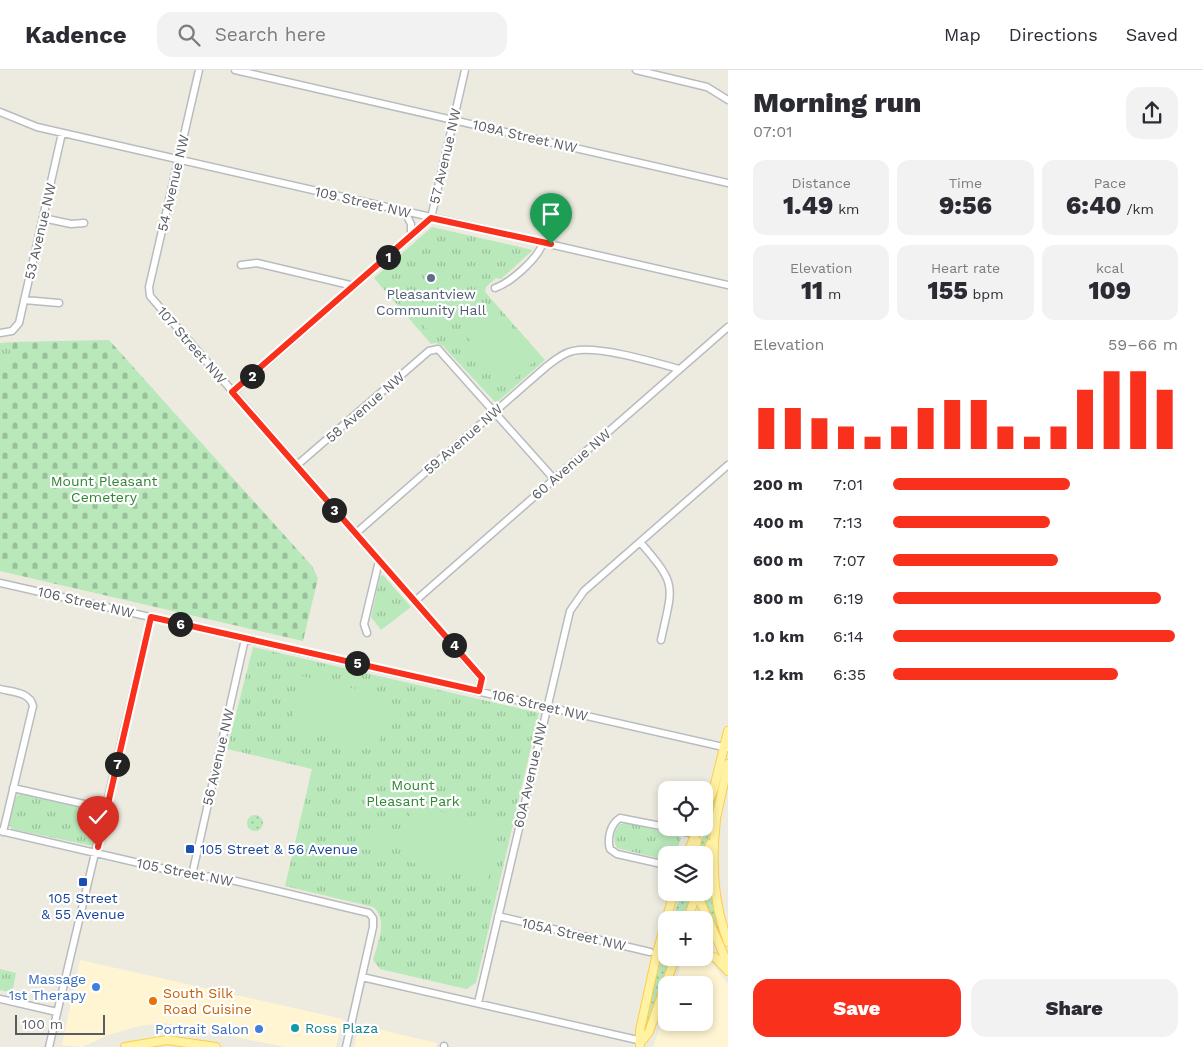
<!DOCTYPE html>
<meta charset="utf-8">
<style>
body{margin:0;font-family:"Work Sans",sans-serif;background:#f2f2f3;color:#2b2b33;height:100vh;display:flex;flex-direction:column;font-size:19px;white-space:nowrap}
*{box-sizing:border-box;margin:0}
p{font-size:16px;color:#7c7c81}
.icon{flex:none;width:28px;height:28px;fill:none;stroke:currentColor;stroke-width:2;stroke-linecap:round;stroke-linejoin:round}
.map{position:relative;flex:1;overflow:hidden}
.drawer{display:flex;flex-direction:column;background:#fff;width:475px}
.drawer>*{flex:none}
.controls{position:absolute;left:658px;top:711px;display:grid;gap:10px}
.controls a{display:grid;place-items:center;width:55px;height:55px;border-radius:10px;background:#fff;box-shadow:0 2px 8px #0003;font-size:25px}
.scale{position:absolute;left:15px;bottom:12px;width:90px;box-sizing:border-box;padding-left:5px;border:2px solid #595d62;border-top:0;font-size:14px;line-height:18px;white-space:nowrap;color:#595d62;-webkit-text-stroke:4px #fff;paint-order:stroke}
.pin{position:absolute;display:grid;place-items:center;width:42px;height:42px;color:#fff;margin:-51px -21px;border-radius:50% 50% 50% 0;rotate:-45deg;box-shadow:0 0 5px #0007}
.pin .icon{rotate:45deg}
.km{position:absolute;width:25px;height:25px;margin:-12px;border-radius:50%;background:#222;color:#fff;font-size:14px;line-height:25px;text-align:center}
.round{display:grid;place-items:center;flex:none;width:52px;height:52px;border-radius:15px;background:#f2f2f3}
.summary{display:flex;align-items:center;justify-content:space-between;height:85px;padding:0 25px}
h1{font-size:28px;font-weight:800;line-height:38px}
.figures{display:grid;grid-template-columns:repeat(3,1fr);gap:8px;height:85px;padding:5px 25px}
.figures div{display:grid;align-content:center;border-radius:12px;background:#f2f2f3;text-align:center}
.figures b{font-size:25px;font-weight:800}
.figures small{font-size:14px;font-weight:400}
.figures p{font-size:14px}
.chart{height:140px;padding:10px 25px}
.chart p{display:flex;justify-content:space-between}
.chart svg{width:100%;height:90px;margin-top:5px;stroke:#f8301c;stroke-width:6}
.action{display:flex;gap:10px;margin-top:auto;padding:10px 25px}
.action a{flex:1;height:58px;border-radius:15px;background:#f8301c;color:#fff;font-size:20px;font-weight:800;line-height:58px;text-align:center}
.action a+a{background:#f2f2f3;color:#2b2b33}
ul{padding:0 25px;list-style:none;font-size:16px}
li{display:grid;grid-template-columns:80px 60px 1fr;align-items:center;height:38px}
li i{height:12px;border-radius:6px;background:#f8301c}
header{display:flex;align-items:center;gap:30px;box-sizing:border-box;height:70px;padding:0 25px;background:#fff;border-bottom:1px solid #e1e1e2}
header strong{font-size:24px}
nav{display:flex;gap:28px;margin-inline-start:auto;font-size:18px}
.search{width:350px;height:45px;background:#f2f2f3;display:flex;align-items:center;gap:12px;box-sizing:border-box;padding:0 18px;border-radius:15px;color:#7c7c81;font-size:19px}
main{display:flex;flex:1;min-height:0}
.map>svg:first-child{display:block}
.commercial{fill:#fff5d3}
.grass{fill:url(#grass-dots)}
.cemetery{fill:url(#cemetery-stones)}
.park{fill:url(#park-tufts)}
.garden{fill:#b9e8ba}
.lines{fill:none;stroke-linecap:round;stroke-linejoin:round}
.minor-casing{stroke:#b8bbc0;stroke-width:9}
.major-casing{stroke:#fdcd49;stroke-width:10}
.minor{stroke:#fff;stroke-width:6}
.major{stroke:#fff2a3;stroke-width:8}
.route-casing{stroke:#fff;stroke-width:10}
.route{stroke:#f8301c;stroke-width:6}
.service-dot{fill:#5c6f8a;stroke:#fff;stroke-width:2}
.transit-dot{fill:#1a4fb4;stroke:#fff;stroke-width:2}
.shop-dot{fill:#3f7fe0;stroke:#fff;stroke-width:2}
.food-dot{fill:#e8710a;stroke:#fff;stroke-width:2}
.culture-dot{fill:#0f9aa8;stroke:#fff;stroke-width:2}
.labels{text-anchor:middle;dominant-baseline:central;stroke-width:4.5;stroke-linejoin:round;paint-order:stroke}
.street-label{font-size:14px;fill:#595d62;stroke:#fff}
.service-label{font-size:14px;fill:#4e5e75;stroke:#fff}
.park-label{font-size:14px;fill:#2d8632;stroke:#fff}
.transit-label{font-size:14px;fill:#164399;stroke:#fff;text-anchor:start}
.shop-label{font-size:14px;fill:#366cbe;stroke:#fff;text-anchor:end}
.food-label{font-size:14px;fill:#c56008;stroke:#fff;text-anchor:start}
.culture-label{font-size:14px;fill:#0d838f;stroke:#fff;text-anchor:start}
</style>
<header>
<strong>Kadence</strong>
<div class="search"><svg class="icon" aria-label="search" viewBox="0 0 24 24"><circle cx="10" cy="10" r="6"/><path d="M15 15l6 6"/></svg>Search here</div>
<nav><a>Map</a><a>Directions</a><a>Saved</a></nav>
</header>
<main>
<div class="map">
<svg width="728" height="977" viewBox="0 0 728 977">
<defs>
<pattern id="grass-dots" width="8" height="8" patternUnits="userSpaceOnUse" patternTransform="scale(1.25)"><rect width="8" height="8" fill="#b9e8ba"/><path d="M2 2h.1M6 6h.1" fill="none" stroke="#99bf9b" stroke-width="1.8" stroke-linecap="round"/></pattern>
<pattern id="cemetery-stones" width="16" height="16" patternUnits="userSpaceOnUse" patternTransform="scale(1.25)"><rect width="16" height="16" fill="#b9e8ba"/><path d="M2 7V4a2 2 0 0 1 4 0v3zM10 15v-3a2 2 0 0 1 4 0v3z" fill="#99bf9b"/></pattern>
<pattern id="park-tufts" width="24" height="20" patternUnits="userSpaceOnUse" patternTransform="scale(1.25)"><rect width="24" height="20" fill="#b9e8ba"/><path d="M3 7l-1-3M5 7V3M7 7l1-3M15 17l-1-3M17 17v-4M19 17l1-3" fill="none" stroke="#99bf9b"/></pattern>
</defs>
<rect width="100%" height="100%" fill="#edebe0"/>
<!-- commercial -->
<path class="commercial" d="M691 888H701L711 892 728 914V977H653L666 940V952H704V915H675L682 892Z
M80 890 343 949 336 977H286L165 953 140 956 108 965 82 977 62 975Z
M359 955 437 973 436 977H354Z"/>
<!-- grass -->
<path class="grass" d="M725 692 707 774 704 785H697Z
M247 753a8 8 0 1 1 16 0a8 8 0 1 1-16 0Z
M709 794 713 833 728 888 700 827 701 823 704 822V812Z
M681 823H691L684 850H672Z
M666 868V888H671L646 956 645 954Z"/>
<!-- cemetery -->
<path class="cemetery" d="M109 270 312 496 318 508 303 571 0 501V291L8 289 13 272Z"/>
<!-- park -->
<path class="park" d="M432 157 533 180 501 209 496 208 486 217 485 222 545 290 496 333 443 276 436 273 431 274 374 208Z
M13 272 8 289 0 291V273Z
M383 505 411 537 381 560 371 547 380 507Z
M253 577 539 643 476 913 466 919 380 899 373 890C377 874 389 849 373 837L285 816 312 699 227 679Z
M20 724 98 742 100 747 93 776 12 759 9 755 15 727Z
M627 753 677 765 681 768 675 785H666V789H662L617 778C612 770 614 761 620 754Z
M0 899 16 903 12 923 0 920Z"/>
<!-- garden -->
<path class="garden" d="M445 213 464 236 432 265 412 242Z
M497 241 538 288 508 314 467 267Z
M302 606 390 627 378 678 290 658Z
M412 735 500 756 488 810 400 790Z
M380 756 389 758 384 778 378 782 359 778C362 765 368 760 380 756Z"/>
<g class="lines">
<defs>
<path id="minor" d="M199 0 149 217 150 226 481 608 479 621
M235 0 728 113
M636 0 707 17 728 30
M0 42 37 57 728 215
M405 142 411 154V166
M43 148 71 154 84 153
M241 195 257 193 354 216
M495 218C510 213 539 188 543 172
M24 230 59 233
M0 263 12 261 19 253 62 63
M232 323 431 148 465 0
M296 396 429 281 438 279 554 409
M355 464 547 296C555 290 563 283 573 281 597 275 654 292 679 299
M640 472C678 516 673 514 661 570
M0 513 728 678
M415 531 728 257
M367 563 364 554 379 491
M0 619C12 622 30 622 33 636L3 762
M13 718 106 739
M666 757 620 748C610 754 607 769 610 779L617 784 666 795
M667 758 690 763
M0 761 195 806 219 807 369 843 373 848V857L346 977
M192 805 245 569
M498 846 650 882
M362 907 642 971
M0 929 57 942
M478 933 570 541 584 521 728 395
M49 977 151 547
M444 977V976"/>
<path id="major" d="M704 744 714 718 728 661
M716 750C711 791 713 833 728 872
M715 753 728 694
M687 785 698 758
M694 785 697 771
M704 799 710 774
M696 822 728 894
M688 850 696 823
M704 883 716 888 728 901
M642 971 649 962 675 888
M125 977 167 970 216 977
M640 977V960L657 883 674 822"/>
</defs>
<!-- minor casing -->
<use href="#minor" class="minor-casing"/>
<!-- major casing -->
<use href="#major" class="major-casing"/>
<!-- minor -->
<use href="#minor" class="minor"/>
<!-- major -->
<use href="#major" class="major"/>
</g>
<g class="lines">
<defs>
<path id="route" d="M98 777 151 547 479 621 482 608 232 322 431 148 551 174"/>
</defs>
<!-- route casing -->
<use href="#route" class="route-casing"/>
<!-- route -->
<use href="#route" class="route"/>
</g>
<!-- markers -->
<circle class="service-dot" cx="431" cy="208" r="5"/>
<g class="transit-dot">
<rect x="185" y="774" width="10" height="10" rx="2.5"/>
<rect x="78" y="807" width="10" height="10" rx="2.5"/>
</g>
<g class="shop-dot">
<circle cx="96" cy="917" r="5"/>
<circle cx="259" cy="959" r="5"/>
</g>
<circle class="food-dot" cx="153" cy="931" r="5"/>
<circle class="culture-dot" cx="295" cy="958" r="5"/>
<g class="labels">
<!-- street labels -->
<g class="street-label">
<text transform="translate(525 66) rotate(13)">109A Street NW</text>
<text transform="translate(445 86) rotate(-77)">57 Avenue NW</text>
<text transform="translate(173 113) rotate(-77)">54 Avenue NW</text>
<text transform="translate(363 132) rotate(13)">109 Street NW</text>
<text transform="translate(40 161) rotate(-77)">53 Avenue NW</text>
<text transform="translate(192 275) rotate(49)">107 Street NW</text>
<text transform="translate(365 337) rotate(-41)">58 Avenue NW</text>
<text transform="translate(463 369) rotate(-41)">59 Avenue NW</text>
<text transform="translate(571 394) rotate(-41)">60 Avenue NW</text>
<text transform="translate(86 532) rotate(13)">106 Street NW</text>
<text transform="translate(540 635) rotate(13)">106 Street NW</text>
<text transform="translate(218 687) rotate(-77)">56 Avenue NW</text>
<text transform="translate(530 705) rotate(-77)">60A Avenue NW</text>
<text transform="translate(185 802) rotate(11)">105 Street NW</text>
<text transform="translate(574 864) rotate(13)">105A Street NW</text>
</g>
<!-- service labels -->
<g class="service-label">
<text x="431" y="224">Pleasantview<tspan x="431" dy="16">Community Hall</tspan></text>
</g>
<!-- park labels -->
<g class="park-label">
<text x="104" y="411">Mount Pleasant<tspan x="104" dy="16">Cemetery</tspan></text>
<text x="413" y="715">Mount<tspan x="413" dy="16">Pleasant Park</tspan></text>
</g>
<!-- transit labels -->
<g class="transit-label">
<text x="200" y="779">105 Street &amp; 56 Avenue</text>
<text x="83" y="828" text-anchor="middle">105 Street<tspan x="83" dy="16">&amp; 55 Avenue</tspan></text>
</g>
<!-- shop labels -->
<g class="shop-label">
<text x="86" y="909">Massage<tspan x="86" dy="16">1st Therapy</tspan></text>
<text x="249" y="959">Portrait Salon</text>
</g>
<!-- food labels -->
<g class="food-label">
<text x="163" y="923">South Silk<tspan x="163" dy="16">Road Cuisine</tspan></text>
</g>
<!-- culture labels -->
<g class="culture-label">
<text x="305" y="958">Ross Plaza</text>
</g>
</g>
</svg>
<div class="controls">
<a><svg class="icon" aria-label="locate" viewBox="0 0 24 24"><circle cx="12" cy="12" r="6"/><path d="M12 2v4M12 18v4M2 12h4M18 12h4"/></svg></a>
<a><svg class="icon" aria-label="layers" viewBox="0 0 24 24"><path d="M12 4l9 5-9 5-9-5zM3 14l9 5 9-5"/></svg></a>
<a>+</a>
<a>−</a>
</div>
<div class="scale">100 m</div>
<div class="pin" style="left:551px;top:174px;background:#1e9e55"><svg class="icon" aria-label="arrive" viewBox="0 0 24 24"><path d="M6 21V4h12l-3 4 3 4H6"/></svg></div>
<div class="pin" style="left:98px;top:777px;background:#d93025"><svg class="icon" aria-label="check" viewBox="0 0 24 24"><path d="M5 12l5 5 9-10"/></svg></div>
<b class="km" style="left:388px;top:187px">1</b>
<b class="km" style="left:252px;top:306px">2</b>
<b class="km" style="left:334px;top:440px">3</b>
<b class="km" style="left:454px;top:575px">4</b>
<b class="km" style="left:357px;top:593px">5</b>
<b class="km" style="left:180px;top:554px">6</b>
<b class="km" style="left:117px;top:694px">7</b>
</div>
<section class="drawer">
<div class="summary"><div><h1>Morning run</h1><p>07:01</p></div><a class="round"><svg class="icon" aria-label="share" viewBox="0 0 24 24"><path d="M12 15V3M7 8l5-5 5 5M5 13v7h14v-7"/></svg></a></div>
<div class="figures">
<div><p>Distance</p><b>1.49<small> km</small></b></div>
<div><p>Time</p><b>9:56</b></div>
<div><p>Pace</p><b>6:40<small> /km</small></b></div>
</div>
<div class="figures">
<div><p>Elevation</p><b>11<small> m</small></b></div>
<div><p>Heart rate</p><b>155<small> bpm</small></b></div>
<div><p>kcal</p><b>109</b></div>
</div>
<div class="chart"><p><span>Elevation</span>59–66 m</p>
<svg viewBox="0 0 160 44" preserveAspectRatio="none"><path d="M5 44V24M15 44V24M25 44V29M35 44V33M45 44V38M55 44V33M65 44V24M75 44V20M85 44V20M95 44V33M105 44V38M115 44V33M125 44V15M135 44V6M145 44V6M155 44V15"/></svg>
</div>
<ul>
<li><b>200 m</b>7:01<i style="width:62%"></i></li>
<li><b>400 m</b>7:13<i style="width:55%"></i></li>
<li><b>600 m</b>7:07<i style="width:58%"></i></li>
<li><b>800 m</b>6:19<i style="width:94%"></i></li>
<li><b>1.0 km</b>6:14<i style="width:99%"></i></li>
<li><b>1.2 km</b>6:35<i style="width:79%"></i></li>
</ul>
<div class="action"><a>Save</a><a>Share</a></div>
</section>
</main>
